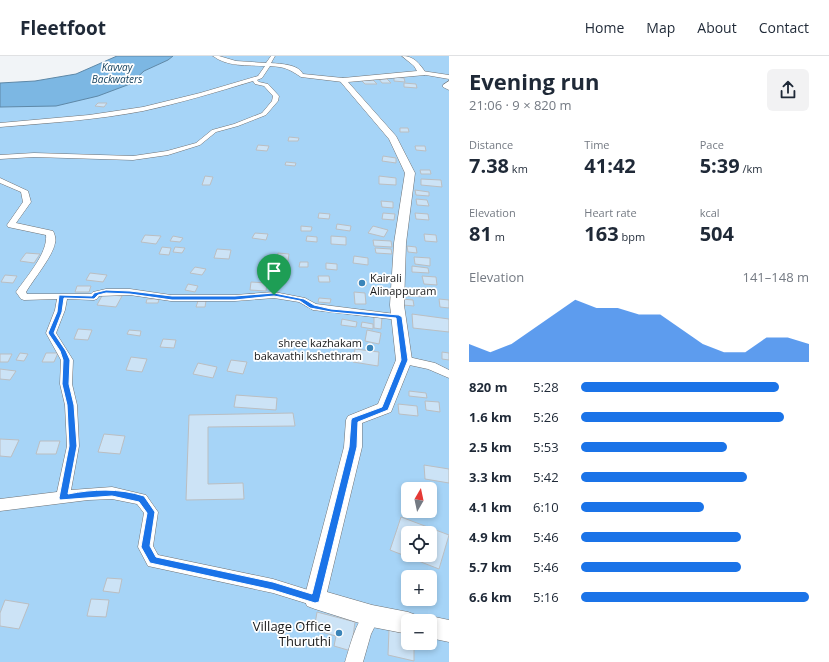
<!DOCTYPE html>
<meta charset="utf-8">
<style>
body{margin:0;font-family:"Open Sans",sans-serif;background:#f2f2f3;color:#1f2937;height:100vh;display:flex;flex-direction:column;font-size:15px;white-space:nowrap}
*{box-sizing:border-box;margin:0}
p{font-size:13px;color:#747a83}
.icon{flex:none;width:22px;height:22px;fill:none;stroke:currentColor;stroke-width:2;stroke-linecap:round;stroke-linejoin:round}
.map{position:relative;flex:1;overflow:hidden}
.drawer{display:flex;flex-direction:column;background:#fff;width:380px}
.drawer>*{flex:none}
.needle{width:26px;rotate:9deg}
.fabs{position:absolute;left:401px;top:426px;display:grid;gap:8px}
.fabs a{display:grid;place-items:center;width:36px;height:36px;border-radius:6px;background:#fff;box-shadow:0 2px 6px #0003;font-size:20px}
.pin{position:absolute;display:grid;place-items:center;width:34px;height:34px;color:#fff;margin:-41px -17px;border-radius:50% 50% 50% 0;rotate:-45deg;box-shadow:0 0 4px #0007}
.pin .icon{rotate:45deg}
.round{display:grid;place-items:center;flex:none;width:42px;height:42px;border-radius:6px;background:#f2f2f3}
.headline{display:flex;align-items:center;justify-content:space-between;height:68px;padding:0 20px}
h1{font-size:22px;font-weight:700;line-height:30px}
.stats{display:grid;grid-template-columns:repeat(3,1fr);gap:6px;height:68px;padding:4px 20px}
.stats div{display:grid;align-content:center}
.stats b{font-size:20px;font-weight:700}
.stats small{font-size:11px;font-weight:400}
.stats p{font-size:11px}
.chart{height:112px;padding:8px 20px}
.chart p{display:flex;justify-content:space-between}
.chart svg{width:100%;height:72px;margin-top:4px;fill:#1a73e8;opacity:.7}
ul{padding:0 20px;list-style:none;font-size:13px}
li{display:grid;grid-template-columns:64px 48px 1fr;align-items:center;height:30px}
li i{height:10px;border-radius:5px;background:#1a73e8}
header{display:flex;align-items:center;gap:24px;box-sizing:border-box;height:56px;padding:0 20px;background:#fff;border-bottom:1px solid #e0e1e3}
header strong{font-size:19px}
nav{display:flex;gap:22px;margin-inline-start:auto;font-size:14px}
main{display:flex;flex:1;min-height:0}
.map>svg:first-child{display:block}
.green{fill:#a6d4f7;fill-rule:evenodd}
.water{fill:#7cb7e3;stroke:#5e88a7}
.building{fill:#cce3f6;stroke:#bbbec1;fill-rule:evenodd}
.lines{fill:none;stroke-linecap:round;stroke-linejoin:round}
.street-casing{stroke:#707376;stroke-width:1}
.secondary-casing{stroke:#707376;stroke-width:1}
.street{fill:#fff;fill-rule:evenodd}
.secondary{fill:#fff;fill-rule:evenodd}
.route{fill:#1a73e8;stroke:#fff;fill-rule:evenodd}
.poi-dot{fill:#3a84b8;stroke:#fff;stroke-width:1.5}
.labels{text-anchor:middle;dominant-baseline:central;stroke-width:3.5;stroke-linejoin:round;paint-order:stroke}
.far-water-label{font-size:10px;font-style:italic;fill:#0e3c5a;stroke:#fff}
.poi-label{font-size:11px;fill:#18191a;stroke:#fff;text-anchor:start}
.near-poi-label{font-size:13px;fill:#18191a;stroke:#fff;text-anchor:end}
</style>
<header>
<strong>Fleetfoot</strong>
<nav><a>Home</a><a>Map</a><a>About</a><a>Contact</a></nav>
</header>
<main>
<div class="map">
<svg width="449" height="606" viewBox="0 0 449 606">
<rect width="100%" height="100%" fill="#f1f4f7"/>
<!-- green -->
<path class="green" d="M173 0H449V606H0V51H8L130 28 144 15 168 4ZM408 433H430V455H408ZM408 477H430V499H408ZM408 521H430V543H408ZM408 565H430V587H408Z"/>
<!-- water -->
<path class="water" d="M117 0H173L168 4 144 15 130 28 98 40 56 50 0 51V27L35 25 76 18Z"/>
<!-- building -->
<path class="building" d="M394 21 404 22 405 26 394 25Z
M379 23H387L391 27H382Z
M361 24H373L377 28H365Z
M404 27 416 28 417 32 404 31Z
M98 47H107L104 51 95 50Z
M400 72H408L409 76H400Z
M289 81 299 82 298 85H288Z
M258 89 269 90 267 95 256 94Z
M415 90H425L426 95 416 94Z
M383 100 396 102V107L382 105Z
M286 106 296 107 295 110 285 109Z
M420 114H430L431 118H421Z
M205 120 213 121 210 129H202Z
M379 120 396 122V129L379 128Z
M421 123 441 124 442 131 421 129Z
M415 134 429 136V140L416 139Z
M416 143 427 144 429 150 417 149Z
M381 145 393 146V152L382 151Z
M319 157 330 158 329 163 318 162Z
M383 157 395 158 394 164 382 163Z
M415 157 428 158 429 164 416 163Z
M337 168 351 170 350 175 336 173Z
M301 170 312 171 311 175H301Z
M373 170 388 174 384 181 368 177Z
M255 177 268 178 266 184 252 182Z
M424 178 436 179 437 186 425 185Z
M145 179 161 180 156 188 141 186Z
M173 180 183 182 180 186 170 185Z
M307 180 317 181V186L306 185Z
M331 180 346 181V189L331 188Z
M373 184 391 185 392 191 374 190Z
M407 190 416 191 417 197 408 196Z
M162 191 171 192 169 199 159 198Z
M175 191 185 192 182 197 173 196Z
M375 192 391 193 392 198 376 197Z
M217 193 231 194 229 203 214 202Z
M26 197 40 198 34 207 20 205Z
M278 197 289 198 288 205 277 204Z
M354 200 368 202V209L353 207Z
M414 201 430 202V210L415 208Z
M300 206H308V211H299Z
M326 207 337 208V214L326 213Z
M412 210 428 212 429 217 412 216Z
M195 211 206 213 202 219 190 217Z
M90 217 107 219 103 226 86 224Z
M5 219 17 220 13 227 1 226Z
M318 220H329L330 226H319Z
M422 220 436 221 437 229 424 228Z
M358 224 366 225V230L358 229Z
M251 226 267 227 266 235 250 234Z
M188 228 198 230 195 236 185 234Z
M77 230H91L89 236H75Z
M406 232 424 234 425 241 407 240Z
M354 236 365 237 366 248H355Z
M103 238 122 240 116 251 97 249Z
M319 242 331 243 330 247 318 246Z
M147 243H159L158 247H146Z
M402 243 413 244 414 250 403 249Z
M439 243 449 244V252L440 251Z
M198 245H206L205 251H196Z
M412 258 449 263V276L413 272Z
M374 260 382 261 381 273 374 272Z
M342 263 357 266 356 271 341 269Z
M362 266 373 268V273L361 271Z
M78 273 92 274 88 284 74 283Z
M129 274 141 275 140 280 127 278Z
M367 274 381 277 379 288 365 285Z
M163 283 176 284 174 292 160 291Z
M355 293 379 296 378 310 353 306Z
M442 296 449 297V304L442 303Z
M20 297 28 298 24 305 16 304Z
M46 297H58L54 306H42Z
M0 298H12L8 306H0Z
M131 301 147 303 142 316 126 314Z
M231 304 247 306 243 318 227 315Z
M198 307 217 311 213 322 193 318Z
M0 313 16 315 10 324 0 323Z
M409 335 426 337 427 342 409 340Z
M236 339 277 342 276 354 234 351Z
M425 345 439 346 440 356 426 354Z
M398 348 417 350 418 360 399 358Z
M293 357 295 370 208 371V428L243 427 244 443 186 444 189 359Z
M104 378 125 380 120 398 98 396Z
M0 383 19 384 11 401 0 400Z
M40 385H60L56 398H36Z
M424 409 449 413V427L425 423Z
M401 461 449 479 439 513 390 494ZM408 477H430V499H408Z
M107 522 122 523 119 537 103 535Z
M91 543 109 544 106 561 87 560Z
M5 544 29 548 19 573 0 570V557Z
M317 556 355 566 351 595 334 590 336 580 314 574Z
M389 574 408 578V587H414V605L388 599Z"/>
<g class="lines">
<defs>
<path id="street" d="M213 0H219L236 5 266 7 271 0H275L271 7C281 8 298 8 303 18L343 22 346 24 343 26 301 21C289 13 285 11 270 10L262 22 257 24 259 26 268 28 279 40 278 45 266 59 238 70 216 76 200 89 168 99 133 104 34 101 0 103V99L34 97 133 100 167 95 196 87 212 74 234 68 262 57 272 45 273 40 264 30 255 28 253 25C217 36 180 47 143 55 96 64 48 67 0 71V67L89 59 143 51 200 37 258 20 265 10C247 9 227 11 213 0Z
M422 15 449 19V23L420 18 419 17Z
M449 25V34L443 31V29Z
M0 122 28 135 31 146 16 167 53 175C55 178 56 184 55 187 53 200 33 224 26 236L27 238H91L93 236 106 233H130L171 239H235L274 236 305 242 316 248 403 259 404 261 399 264 313 254 299 246 274 242 235 245H171L130 239 99 240 97 243 94 244 67 243 65 254 56 277 73 304 72 328 77 349 79 390 71 434 112 431 146 439 158 456 153 490 158 499 273 523 321 538 323 543 321 548 315 550 273 537 148 510 138 491 144 457 137 448 112 443 88 444 0 455V443L57 436 67 390 65 349 60 328 61 304 46 277 55 254 57 243 24 244 21 243 16 236C27 220 48 197 46 179L8 171 7 169 23 146 21 136 0 127Z
M404 300 435 307 449 314V322L428 313 400 307 398 304 400 301Z
M372 552 378 554 380 560 371 578 363 606H345C350 591 357 558 372 552Z"/>
<path id="secondary" d="M402 0C414 0 419 7 426 17L425 19 348 26 396 80 415 117 406 187 404 249 412 304 391 356 362 367V391L327 536 372 549 408 556 416 559 418 565H408V578L372 571 315 553 307 550 304 543 344 391 346 364 348 360 378 348 396 304 390 249 394 187 405 117 389 83 339 24 343 22 417 15 414 10Z
M430 560 449 564V586L430 582V565H421Z"/>
</defs>
<!-- street casing -->
<use href="#street" class="street-casing"/>
<!-- secondary casing -->
<use href="#secondary" class="secondary-casing"/>
<!-- street -->
<use href="#street" class="street"/>
<!-- secondary -->
<use href="#secondary" class="secondary"/>
</g>
<!-- route -->
<path class="route" d="M106 234 130 235 172 240H235L274 237 304 243 314 249 331 253 399 259 402 261 408 304 388 354 358 366 357 391 319 546 315 547 273 534 150 507 141 491 147 457 139 446 112 440 60 444 59 442 69 390 67 349 62 328 63 304 60 295 48 277 57 256 59 239 92 240 94 237ZM106 237 130 238 172 244H235L274 240 300 245 310 252 331 256 396 262 401 304 382 351 352 362 351 364 349 391 312 538 273 526 156 501 150 490 155 456 144 440C119 432 93 433 68 438L77 390 74 349 69 328 70 304 66 295 54 277 62 256 64 242 94 243 98 239Z"/>
<!-- markers -->
<g class="poi-dot">
<circle cx="362" cy="227" r="4"/>
<circle cx="370" cy="292" r="4"/>
<circle cx="339" cy="577" r="4"/>
</g>
<g class="labels">
<!-- far-water labels -->
<g class="far-water-label">
<text x="117" y="11">Kavvay<tspan x="117" dy="12">Backwaters</tspan></text>
</g>
<!-- poi labels -->
<g class="poi-label">
<text x="370" y="221">Kairali<tspan x="370" dy="13">Alinappuram</tspan></text>
<text x="362" y="286" text-anchor="end">shree kazhakam<tspan x="362" dy="13">bakavathi kshethram</tspan></text>
</g>
<!-- near-poi labels -->
<g class="near-poi-label">
<text x="331" y="570">Village Office<tspan x="331" dy="15">Thuruthi</tspan></text>
</g>
</g>
</svg>
<div class="fabs">
<a><svg class="needle" viewBox="-14 -14 28 28"><path d="M0-13l5 13h-10z" fill="#e53935"/><path d="M0 13l5-13h-10z" fill="#747a83"/></svg></a>
<a><svg class="icon" aria-label="locate" viewBox="0 0 24 24"><circle cx="12" cy="12" r="6"/><path d="M12 2v4M12 18v4M2 12h4M18 12h4"/></svg></a>
<a>+</a>
<a>−</a>
</div>
<div class="pin" style="left:274px;top:239px;background:#1e9e55"><svg class="icon" aria-label="arrive" viewBox="0 0 24 24"><path d="M6 21V4h12l-3 4 3 4H6"/></svg></div>
</div>
<section class="drawer">
<div class="headline"><div><h1>Evening run</h1><p>21:06 · 9 × 820 m</p></div><a class="round"><svg class="icon" aria-label="share" viewBox="0 0 24 24"><path d="M12 15V3M7 8l5-5 5 5M5 13v7h14v-7"/></svg></a></div>
<div class="stats">
<div><p>Distance</p><b>7.38<small> km</small></b></div>
<div><p>Time</p><b>41:42</b></div>
<div><p>Pace</p><b>5:39<small> /km</small></b></div>
</div>
<div class="stats">
<div><p>Elevation</p><b>81<small> m</small></b></div>
<div><p>Heart rate</p><b>163<small> bpm</small></b></div>
<div><p>kcal</p><b>504</b></div>
</div>
<div class="chart"><p><span>Elevation</span>141–148 m</p>
<svg viewBox="0 0 160 44" preserveAspectRatio="none"><path d="M0 44V33L10 38L20 33L30 24L40 15L50 6L60 11L70 11L80 15L90 15L100 24L110 33L120 38L130 38L140 29L150 29L160 33V44z"/></svg>
</div>
<ul>
<li><b>820 m</b>5:28<i style="width:87%"></i></li>
<li><b>1.6 km</b>5:26<i style="width:89%"></i></li>
<li><b>2.5 km</b>5:53<i style="width:64%"></i></li>
<li><b>3.3 km</b>5:42<i style="width:73%"></i></li>
<li><b>4.1 km</b>6:10<i style="width:54%"></i></li>
<li><b>4.9 km</b>5:46<i style="width:70%"></i></li>
<li><b>5.7 km</b>5:46<i style="width:70%"></i></li>
<li><b>6.6 km</b>5:16<i style="width:100%"></i></li>
</ul>
</section>
</main>
